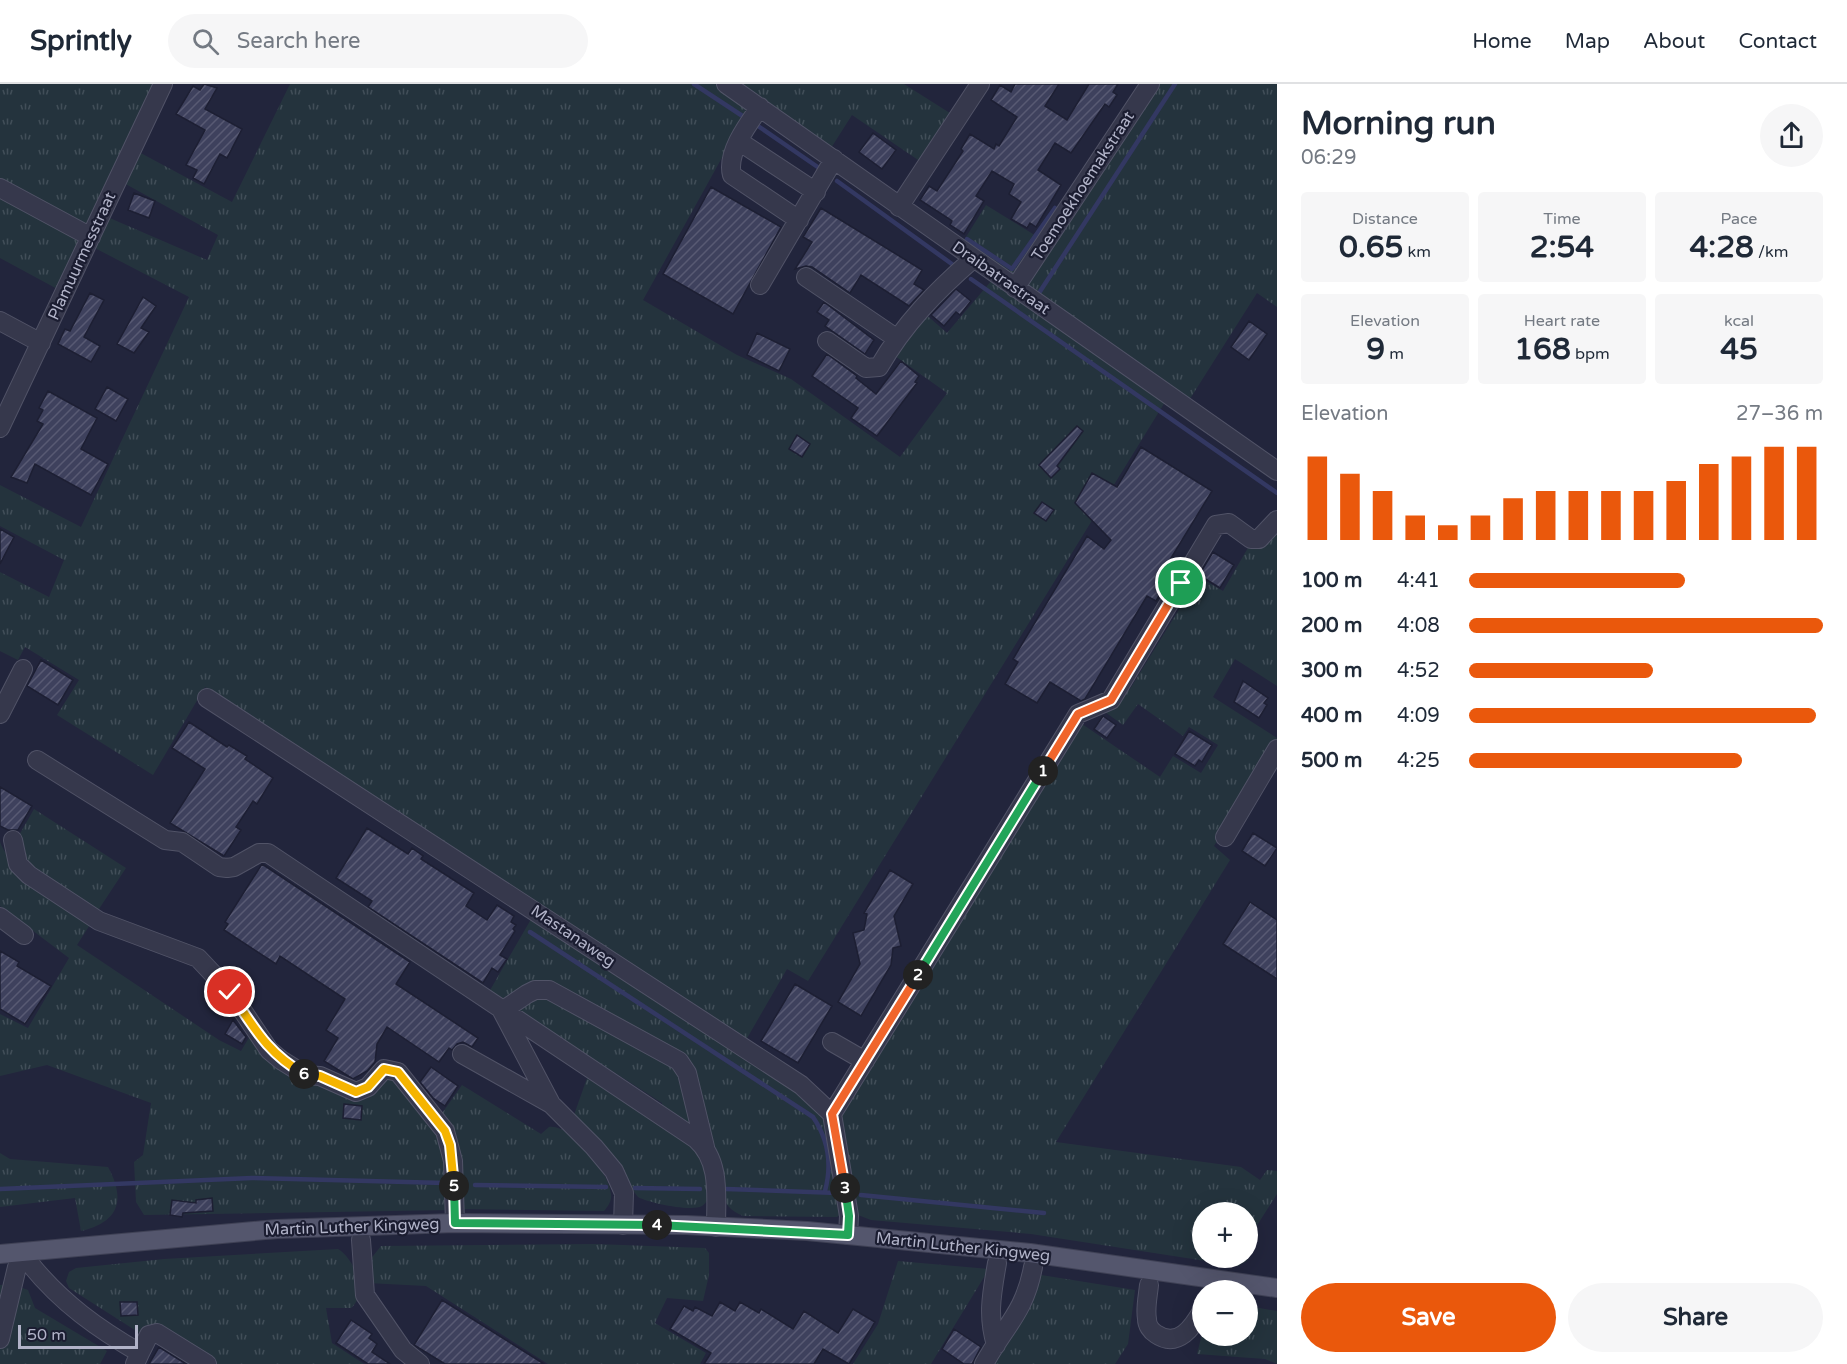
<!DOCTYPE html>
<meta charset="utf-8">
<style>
body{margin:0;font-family:"Varela Round",sans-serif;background:#f6f6f7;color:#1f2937;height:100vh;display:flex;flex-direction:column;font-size:22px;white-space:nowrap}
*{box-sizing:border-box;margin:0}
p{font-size:20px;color:#747a83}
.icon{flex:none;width:33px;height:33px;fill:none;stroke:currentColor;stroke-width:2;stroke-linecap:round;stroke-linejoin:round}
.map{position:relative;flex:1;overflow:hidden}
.drawer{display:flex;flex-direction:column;background:#fff;width:570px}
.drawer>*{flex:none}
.controls{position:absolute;left:1192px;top:1118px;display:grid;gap:12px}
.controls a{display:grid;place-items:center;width:66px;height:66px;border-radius:50%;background:#fff;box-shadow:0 6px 24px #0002;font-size:30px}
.scale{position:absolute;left:18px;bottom:15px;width:120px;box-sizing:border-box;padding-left:6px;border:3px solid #b1b3c8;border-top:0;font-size:16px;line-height:21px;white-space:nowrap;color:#b1b3c8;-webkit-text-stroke:4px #1b1d31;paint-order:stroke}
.pin{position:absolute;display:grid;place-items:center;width:51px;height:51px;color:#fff;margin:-26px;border:3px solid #fff;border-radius:50%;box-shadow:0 2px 6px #0007}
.km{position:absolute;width:30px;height:30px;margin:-15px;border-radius:50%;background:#222;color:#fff;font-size:16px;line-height:30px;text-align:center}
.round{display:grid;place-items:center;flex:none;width:63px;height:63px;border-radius:32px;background:#f6f6f7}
.summary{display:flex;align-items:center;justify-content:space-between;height:102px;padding:0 24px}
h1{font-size:33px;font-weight:800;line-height:45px}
.figures{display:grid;grid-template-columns:repeat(3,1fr);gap:9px;height:102px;padding:6px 24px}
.figures div{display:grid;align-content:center;border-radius:6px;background:#f6f6f7;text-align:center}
.figures b{font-size:30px;font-weight:800}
.figures small{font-size:16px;font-weight:400}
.figures p{font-size:16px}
.chart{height:168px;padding:12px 24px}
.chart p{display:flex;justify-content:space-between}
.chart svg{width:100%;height:108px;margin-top:6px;stroke:#ea580c;stroke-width:6}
.button{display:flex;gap:12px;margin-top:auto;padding:12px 24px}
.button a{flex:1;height:69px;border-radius:36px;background:#ea580c;color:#fff;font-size:24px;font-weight:800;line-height:69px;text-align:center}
.button a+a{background:#f6f6f7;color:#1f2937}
ul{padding:0 24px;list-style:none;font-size:20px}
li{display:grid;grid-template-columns:96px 72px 1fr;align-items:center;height:45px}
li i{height:15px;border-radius:8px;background:#ea580c}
header{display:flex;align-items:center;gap:36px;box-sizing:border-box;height:84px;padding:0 30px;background:#fff;border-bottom:2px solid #e0e1e3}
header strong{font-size:28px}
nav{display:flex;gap:33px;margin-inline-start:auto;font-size:21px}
.search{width:420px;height:54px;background:#f6f6f7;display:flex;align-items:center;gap:15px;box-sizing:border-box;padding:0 21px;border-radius:33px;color:#747a83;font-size:22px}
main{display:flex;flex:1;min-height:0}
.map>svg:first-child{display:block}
.grass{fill:url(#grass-tufts);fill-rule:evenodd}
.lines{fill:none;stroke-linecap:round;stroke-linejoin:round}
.stream{stroke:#333862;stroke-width:4.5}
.building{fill:url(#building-hatch);stroke:#1d1f33;stroke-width:1.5}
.minor-casing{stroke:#515367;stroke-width:20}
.major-casing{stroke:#3f4155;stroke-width:20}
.minor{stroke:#36384c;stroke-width:18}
.major{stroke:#54566d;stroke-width:18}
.split-1-casing{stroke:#fff;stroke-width:12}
.split-2-casing{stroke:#fff;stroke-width:12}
.split-3-casing{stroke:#fff;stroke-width:12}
.split-4-casing{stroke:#fff;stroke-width:12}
.split-5-casing{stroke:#fff;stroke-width:12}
.split-6-casing{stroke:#fff;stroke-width:12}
.split-7-casing{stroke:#fff;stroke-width:12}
.split-1{stroke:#f0652b;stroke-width:8}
.split-2{stroke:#22a559;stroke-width:8}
.split-3{stroke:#f0652b;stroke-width:8}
.split-4{stroke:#22a559;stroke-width:8}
.split-5{stroke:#22a559;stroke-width:8}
.split-6{stroke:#f5b400;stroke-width:8}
.split-7{stroke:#f5b400;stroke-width:8}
.labels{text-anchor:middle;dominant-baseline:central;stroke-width:4.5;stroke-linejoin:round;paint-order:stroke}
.street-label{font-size:16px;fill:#b1b3c8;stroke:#1b1d31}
</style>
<header>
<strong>Sprintly</strong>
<div class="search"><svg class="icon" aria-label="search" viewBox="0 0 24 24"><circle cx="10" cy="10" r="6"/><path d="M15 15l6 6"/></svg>Search here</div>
<nav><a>Home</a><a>Map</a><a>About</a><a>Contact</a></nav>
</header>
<main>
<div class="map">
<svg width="1277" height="1280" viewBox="0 0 1277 1280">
<defs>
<pattern id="grass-tufts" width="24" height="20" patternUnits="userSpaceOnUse" patternTransform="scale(1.5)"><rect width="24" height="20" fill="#24333d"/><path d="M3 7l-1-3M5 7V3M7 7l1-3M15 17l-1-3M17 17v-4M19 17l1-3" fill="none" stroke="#414e58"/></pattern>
<pattern id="building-hatch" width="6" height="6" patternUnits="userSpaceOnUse" patternTransform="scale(1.5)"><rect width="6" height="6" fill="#3e415d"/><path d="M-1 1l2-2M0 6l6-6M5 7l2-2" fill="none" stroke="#585a73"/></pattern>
</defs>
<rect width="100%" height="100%" fill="#22253c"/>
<!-- grass -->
<path class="grass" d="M0 0H158L88 148 0 100Z
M290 0H715L749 25 643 216 737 271 791 295 900 373 947 309 895 272 922 227 947 249 992 196 1165 318 808 897 787 885 746 956 205 603 153 691 57 631 79 596 25 563 18 576 0 567V488L49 513 64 476 0 442V401L81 443 189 213 91 162 105 132 207 176 218 151 122 98 137 67 232 118Z
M737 0H904L953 31 921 78 852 31 831 64Z
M1157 0H1277V223L1257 209 1188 318 1033 213 1027 200Z
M0 108 86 153 61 207 0 174Z
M986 121 1041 155 1015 193 961 161Z
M1277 444V602L1235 575 1213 613 1277 654V657L1214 762 1230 776 1056 1058 1241 1083 1260 1096 1267 1086 1277 1087V1110L1256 1143 1247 1177 1238 1182 1031 1150 871 1136 858 1131 839 1034 1082 640 1160 693 1173 672 1201 689 1218 661 1189 643 1183 652 1138 620 1123 641 1105 628 1130 605 1199 493 1223 507 1249 462ZM1203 1128H1248V1173H1203Z
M34 725 126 784 95 831 31 789 18 753Z
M0 757C5 782 71 820 93 836L77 861 219 956 241 967 253 947 320 996 363 1015 388 992 432 1032 442 1047 452 1126 144 1131 136 1118 134 1078 143 1071 151 1019 47 981 0 992V930L28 944 69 874 0 822Z
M534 830 800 1006 827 1037 841 1130 837 1133 743 1132C716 1120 727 1108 717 1086 711 1073 675 1038 663 1026L662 1019 489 908Z
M587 994 689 1059C694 1064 699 1068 702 1073 709 1083 715 1115 702 1122 691 1128 649 1119 638 1113L574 1031Z
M462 1001 541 1050 549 1043C572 1040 609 1088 611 1110 612 1117 608 1122 604 1127L458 1125 440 1032Z
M0 1069 10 1075 108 1083C126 1116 119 1138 81 1147L75 1114 0 1123Z
M595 1160 705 1164 709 1169V1191L703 1217 667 1214 655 1239 706 1269 700 1280H548L426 1202 368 1199 369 1177 381 1162Z
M338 1165C355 1175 368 1210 351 1224H326L332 1259 364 1280H188L69 1204 66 1197 69 1188 76 1184 164 1175Z
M898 1177 989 1185 931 1280H853L878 1240Z
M1035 1190 1135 1206 1128 1260 1115 1280H989Z
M0 1201H14L28 1206 35 1224 107 1267 100 1280H0Z
M1248 1222 1277 1227V1280L1265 1275 1197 1270 1203 1246V1251H1248Z"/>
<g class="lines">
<!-- stream -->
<path class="stream" d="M694 0 744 33
M758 42 822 86
M837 97 956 183
M967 155 1012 185 1055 124
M971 195 1277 409
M1039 209 1175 0
M530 848 813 1033C828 1055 832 1081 825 1107
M475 1101 606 1103
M635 1104 700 1105
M0 1105 252 1094 445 1099
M726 1105 837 1109
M861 1111 1044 1129"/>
</g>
<!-- building -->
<path class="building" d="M204 0 217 4 205 25 242 45 227 74 220 70 204 100 193 94 197 86 186 81 205 46 176 30 193 2 200 6Z
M1015 0H1059L1045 22 1067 36 1089 0H1118L1113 8 1117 11 1109 23 1105 20 1071 69 1055 59 1038 86 1061 101 1036 143 1030 139 1027 144 1011 135 1021 118 1009 110 1014 100 992 87 976 112 984 117 964 150 950 141 952 137 948 134 920 116 929 102 937 107 963 67 961 65 970 50 994 65 996 60 999 62 1017 33 991 16 1000 1 1011 8Z
M873 49 896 66 882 85 859 68Z
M711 103 781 143 733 230 663 190Z
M134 109 155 117 149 134 128 126Z
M821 124 922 186 914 200 924 206 909 222 861 191 850 209 812 183 806 182 795 185 812 158 803 153Z
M956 205 971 217 960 231 956 228 944 242 931 231Z
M90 209 104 216 84 253 100 262 91 278 58 260 65 245 70 247Z
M143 213 156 222 141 244 149 248 134 269 117 260Z
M824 218 874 256 865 270 825 242 829 236 817 228Z
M1249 237 1267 250 1249 276 1231 263Z
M757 249 790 265 779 287 747 271Z
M827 270 857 292 856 294 876 310 901 277 919 292 915 298 917 299 877 352 851 334 858 324 812 292Z
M107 303 128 315 116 337 95 325Z
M48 307 97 334 81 365 108 380 91 411 35 380 27 399 11 393 43 340 37 337 43 326 39 324Z
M1077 342 1083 347 1057 382 1060 385 1051 394 1039 381Z
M797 351 810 360 802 373 789 365Z
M1141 363 1212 407 1160 492 1168 497 1156 517 1147 512 1085 615 1081 617 1050 598 1037 619 1005 600 1018 578 1013 575 1087 452 1104 465 1111 456 1075 419 1092 389 1117 403Z
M1042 418 1054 426 1046 437 1034 429Z
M0 445 14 453 0 480Z
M1213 468 1234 481 1220 504 1199 491Z
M41 576 73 596 58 621 27 602Z
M1243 597 1268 614 1264 619 1267 621 1259 634 1234 618Z
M1103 632 1116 641 1107 654 1094 645Z
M189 638 227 663 229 661 247 672 245 675 273 694 257 720 253 717 236 743 241 746 224 772 170 739 205 685 172 664Z
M1189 647 1212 661 1202 678 1199 676 1195 682 1175 670Z
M0 703 32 722 18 746H8L0 742Z
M367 744 408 770 412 764 423 772 421 775 474 809 466 822 487 836 497 821 514 832 511 838 516 841 513 845 515 847 500 871 507 875 498 888 492 884 483 899 368 823 372 817 336 794Z
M1253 749 1277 764 1265 782 1242 767Z
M262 780 410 878 396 900 478 954 472 963 463 958 457 960 452 966 449 964 439 978 387 943 377 960 375 978 367 987 353 995 324 977 338 954 326 946 345 915 280 872 276 880 224 846 228 840 225 838Z
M890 786 913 800 894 832 901 862 893 864 891 881 861 932 838 918 860 880 853 849 864 846 867 830 864 829Z
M1250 818 1277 836V895L1223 860Z
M0 867 19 878 17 882 51 902 25 940 0 925Z
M795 900 832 922 798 979 761 957Z
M233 936 246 953 242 960 225 950Z
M431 983 458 1002 445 1022 433 1014 420 998Z
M344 1020 362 1022 361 1036 343 1034Z
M212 1114 213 1127 183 1129 182 1133 170 1131 172 1116 196 1119V1116Z
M442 1216 544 1280H445L414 1261Z
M120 1218H137L138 1231 121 1232Z
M720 1218 735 1227 740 1218 759 1229 761 1225 793 1245 804 1227 838 1249 853 1225 875 1238 849 1280 823 1265 814 1280H704L711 1269 670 1245 684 1222 693 1227 695 1223 712 1232Z
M351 1236 372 1250 369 1254 377 1260 372 1268 390 1280H368L336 1259Z
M954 1245 981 1263 972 1280H964L942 1265Z
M159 1263 186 1280H149Z"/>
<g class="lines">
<defs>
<path id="minor" d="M726 0 1277 387
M760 23C748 40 726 69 732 91L799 136
M740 58 816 108
M0 104 91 153
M899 123 980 0
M806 193 896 254
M760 201 834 75
M1015 204 1150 0
M0 237 41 259
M827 257 866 284 879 283C904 240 936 207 973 175
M0 344 163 0
M207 614 801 1001 832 1030 849 1132 848 1151
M0 630 23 585
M37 676 165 756 182 758 219 783 227 784 234 783 259 769H268L696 1055C721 1077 716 1112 716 1143
M1225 753 1277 665
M13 756 18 780 29 791 99 837 198 874 230 908 269 966 281 976 305 991 320 992 356 1008 368 1003 384 985 398 988 445 1047 453 1077 455 1139
M0 833 24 851
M832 958 865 977
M462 970 551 1020 594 1063 614 1087 624 1109 623 1141
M551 1020 502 927 527 910 535 906H549L679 977 687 989 705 1063
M832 1030 1078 630 1111 616 1216 441 1229 439 1251 455H1259L1277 436
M361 1156 365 1211 403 1266 420 1280
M31 1181C62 1219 98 1245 140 1269L135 1280
M1149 1201C1148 1212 1145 1224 1147 1235 1147 1241 1151 1247 1156 1250 1178 1265 1193 1243 1203 1225
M0 1255 17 1183
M996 1261C987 1231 992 1209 997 1179
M140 1269 149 1251 157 1249 207 1280
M984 1280C1004 1243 1025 1228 1033 1183"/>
<path id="major" d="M0 1170 277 1145 455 1139 686 1141 807 1147 1030 1169 1277 1204"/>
</defs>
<!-- minor casing -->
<use href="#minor" class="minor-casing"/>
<!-- major casing -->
<use href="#major" class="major-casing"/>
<!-- minor -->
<use href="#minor" class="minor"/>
<!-- major -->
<use href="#major" class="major"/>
</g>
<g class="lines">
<defs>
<path id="split-1" d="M1043 687 1078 630 1111 616 1181 499"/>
<path id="split-2" d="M918 891 1043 687"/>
<path id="split-3" d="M845 1104 832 1030 918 891"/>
<path id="split-4" d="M657 1141 848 1151 849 1132 845 1104"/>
<path id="split-5" d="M454 1102 455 1139 657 1141"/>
<path id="split-6" d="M304 990 320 992 356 1008 368 1003 384 985 398 988 445 1047 450 1061 454 1102"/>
<path id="split-7" d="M230 908C254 943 266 968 304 990"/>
</defs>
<!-- split-1 casing -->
<use href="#split-1" class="split-1-casing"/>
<!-- split-2 casing -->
<use href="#split-2" class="split-2-casing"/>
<!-- split-3 casing -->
<use href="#split-3" class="split-3-casing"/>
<!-- split-4 casing -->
<use href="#split-4" class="split-4-casing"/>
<!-- split-5 casing -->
<use href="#split-5" class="split-5-casing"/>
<!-- split-6 casing -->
<use href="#split-6" class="split-6-casing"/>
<!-- split-7 casing -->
<use href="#split-7" class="split-7-casing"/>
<!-- split-1 -->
<use href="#split-1" class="split-1"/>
<!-- split-2 -->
<use href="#split-2" class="split-2"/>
<!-- split-3 -->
<use href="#split-3" class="split-3"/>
<!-- split-4 -->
<use href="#split-4" class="split-4"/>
<!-- split-5 -->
<use href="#split-5" class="split-5"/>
<!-- split-6 -->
<use href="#split-6" class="split-6"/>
<!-- split-7 -->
<use href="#split-7" class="split-7"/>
</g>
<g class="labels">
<!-- street labels -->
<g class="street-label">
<text transform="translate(1083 102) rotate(-57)">Toemoekhoemakstraat</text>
<text transform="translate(82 172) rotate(-65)">Plamuurmesstraat</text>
<text transform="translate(1001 194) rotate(35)">Draibatrastraat</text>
<text transform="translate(573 852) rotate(34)">Mastanaweg</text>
<text transform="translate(352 1143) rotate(-2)">Martin Luther Kingweg</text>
<text transform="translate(963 1163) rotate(6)">Martin Luther Kingweg</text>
</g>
</g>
</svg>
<div class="controls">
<a>+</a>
<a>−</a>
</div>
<div class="scale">50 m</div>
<div class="pin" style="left:1181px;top:499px;background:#1e9e55"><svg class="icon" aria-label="arrive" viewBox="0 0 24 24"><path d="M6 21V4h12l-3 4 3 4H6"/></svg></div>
<div class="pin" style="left:230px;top:908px;background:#d93025"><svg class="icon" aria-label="check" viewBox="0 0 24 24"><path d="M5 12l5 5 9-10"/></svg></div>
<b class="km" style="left:1043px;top:687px">1</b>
<b class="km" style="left:918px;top:891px">2</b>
<b class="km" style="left:845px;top:1104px">3</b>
<b class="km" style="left:657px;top:1141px">4</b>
<b class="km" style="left:454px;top:1102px">5</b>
<b class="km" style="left:304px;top:990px">6</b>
</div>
<section class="drawer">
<div class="summary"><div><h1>Morning run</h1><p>06:29</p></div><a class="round"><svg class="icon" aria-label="share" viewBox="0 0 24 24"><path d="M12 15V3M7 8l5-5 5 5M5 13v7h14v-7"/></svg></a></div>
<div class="figures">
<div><p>Distance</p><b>0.65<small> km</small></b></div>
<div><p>Time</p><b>2:54</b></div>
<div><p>Pace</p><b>4:28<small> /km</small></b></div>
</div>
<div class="figures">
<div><p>Elevation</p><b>9<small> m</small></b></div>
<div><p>Heart rate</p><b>168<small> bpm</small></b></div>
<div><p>kcal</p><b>45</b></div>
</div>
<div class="chart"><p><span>Elevation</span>27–36 m</p>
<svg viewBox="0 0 160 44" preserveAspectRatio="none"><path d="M5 44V10M15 44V17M25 44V24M35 44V34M45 44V38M55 44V34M65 44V27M75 44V24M85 44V24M95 44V24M105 44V24M115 44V20M125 44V13M135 44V10M145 44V6M155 44V6"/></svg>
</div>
<ul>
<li><b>100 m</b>4:41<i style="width:61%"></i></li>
<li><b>200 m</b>4:08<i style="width:100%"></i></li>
<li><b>300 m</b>4:52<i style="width:52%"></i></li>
<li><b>400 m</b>4:09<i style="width:98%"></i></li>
<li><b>500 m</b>4:25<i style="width:77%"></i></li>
</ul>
<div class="button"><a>Save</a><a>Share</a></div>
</section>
</main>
